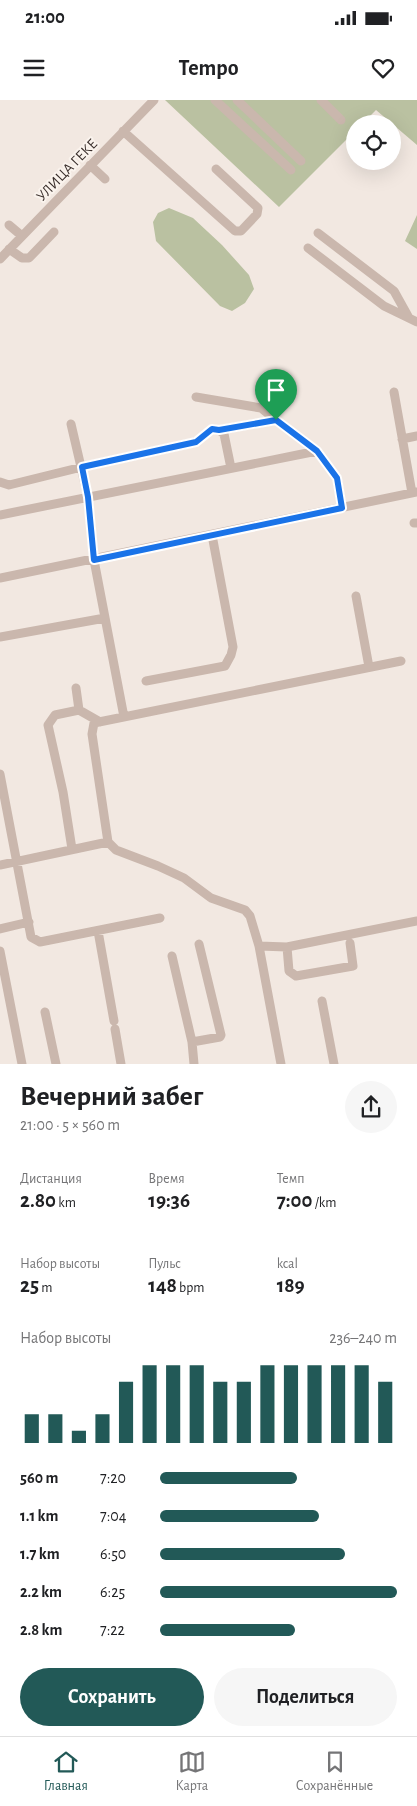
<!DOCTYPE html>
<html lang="ru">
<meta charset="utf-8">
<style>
body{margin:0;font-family:"Alegreya Sans",sans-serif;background:#f6f6f6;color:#202124;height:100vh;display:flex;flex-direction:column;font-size:19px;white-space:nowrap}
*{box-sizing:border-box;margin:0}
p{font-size:16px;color:#757577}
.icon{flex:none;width:28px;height:28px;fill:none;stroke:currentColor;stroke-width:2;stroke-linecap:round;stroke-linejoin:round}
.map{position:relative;height:964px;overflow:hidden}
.sheet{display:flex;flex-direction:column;background:#fff;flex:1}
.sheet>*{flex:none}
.controls{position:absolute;left:346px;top:15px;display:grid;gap:10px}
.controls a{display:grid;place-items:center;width:55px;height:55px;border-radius:50%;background:#fff;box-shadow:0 5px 20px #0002;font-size:25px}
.pin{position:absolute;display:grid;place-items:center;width:42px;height:42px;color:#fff;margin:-51px -21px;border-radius:50% 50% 50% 0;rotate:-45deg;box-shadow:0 0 5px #0007}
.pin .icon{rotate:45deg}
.round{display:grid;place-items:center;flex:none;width:52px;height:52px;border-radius:26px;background:#f6f6f6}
.overview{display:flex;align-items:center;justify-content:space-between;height:85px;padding:0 20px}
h1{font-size:28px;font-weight:700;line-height:38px}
.stats{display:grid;grid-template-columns:repeat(3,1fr);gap:8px;height:85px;padding:5px 20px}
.stats div{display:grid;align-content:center}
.stats b{font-size:21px;font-weight:700}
.stats small{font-size:14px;font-weight:400}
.stats p{font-size:14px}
.chart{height:140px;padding:10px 20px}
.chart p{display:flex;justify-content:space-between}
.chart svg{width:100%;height:90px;margin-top:5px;stroke:#225957;stroke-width:6}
.cta{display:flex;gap:10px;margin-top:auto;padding:10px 20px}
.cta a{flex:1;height:58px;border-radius:30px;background:#225957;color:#fff;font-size:20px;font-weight:700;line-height:58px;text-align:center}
.cta a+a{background:#f6f6f6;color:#202124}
ul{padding:0 20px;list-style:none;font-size:16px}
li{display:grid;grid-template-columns:80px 60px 1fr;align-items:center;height:38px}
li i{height:12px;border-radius:6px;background:#225957}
.status{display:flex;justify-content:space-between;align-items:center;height:35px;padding:0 25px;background:#fff;direction:ltr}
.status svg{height:14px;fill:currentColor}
header{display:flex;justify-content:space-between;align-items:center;height:65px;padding:0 20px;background:#fff;font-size:22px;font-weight:700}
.tab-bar{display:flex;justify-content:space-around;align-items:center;height:70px;border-top:1px solid #e0e0e0;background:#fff;font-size:14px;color:#757577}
.tab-bar a{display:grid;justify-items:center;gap:2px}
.tab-bar .selected{color:#225957}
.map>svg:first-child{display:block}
.green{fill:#bac1a1}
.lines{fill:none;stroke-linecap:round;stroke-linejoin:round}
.minor{stroke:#cab7ad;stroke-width:9}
.route-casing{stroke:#fff;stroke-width:10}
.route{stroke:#1a73e8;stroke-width:6}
.labels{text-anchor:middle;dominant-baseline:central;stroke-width:4;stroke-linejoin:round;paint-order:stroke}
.street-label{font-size:15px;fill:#392e2b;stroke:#faf3ed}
</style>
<div class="status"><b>21:00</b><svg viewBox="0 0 49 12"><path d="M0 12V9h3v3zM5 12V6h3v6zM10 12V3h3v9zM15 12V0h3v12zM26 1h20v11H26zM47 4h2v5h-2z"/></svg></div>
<header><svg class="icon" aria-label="menu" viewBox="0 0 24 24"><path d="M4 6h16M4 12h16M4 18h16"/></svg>Tempo<svg class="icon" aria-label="heart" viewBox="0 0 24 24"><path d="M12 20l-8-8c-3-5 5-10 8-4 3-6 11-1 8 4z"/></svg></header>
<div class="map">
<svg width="417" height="964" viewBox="0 0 417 964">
<rect width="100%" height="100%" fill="#f2e8e1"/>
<!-- green -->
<path class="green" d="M165 0H417V45L376 10 362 24H355V31L279 107Z
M169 108 193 118 222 145 249 175 254 189 245 203 232 211 220 206 156 141 153 122 158 113Z
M417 115V149L405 141Z"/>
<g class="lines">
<!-- minor -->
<path class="minor" d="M215 0 291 70
M237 0 301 61
M321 0 341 20
M123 31 235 131H241L257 114 258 108 216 69
M90 65 105 79
M9 125 22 136
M318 133 394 191 409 218
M308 148 384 206 417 222
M9 149 22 158H29L54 132
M0 159 154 0
M394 292 412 393
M196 297 261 308 276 320 317 351 337 378 342 408
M71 324 88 397 94 460 124 617
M219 330 276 320
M402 339 417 336
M0 382 9 385 82 367 196 342 212 329 219 330 224 334 231 368
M0 415 317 351
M414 423H417
M0 478 417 392
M356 496 369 567
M0 537 105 518
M401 561 94 623 92 634 108 742 116 750 158 766 184 778 211 798 245 810 250 816 259 846 287 847 417 821
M146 581 225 566 231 555 233 547 212 435
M76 588 79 610 100 622
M0 674 31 837 40 842 160 818
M72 749 63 692 48 625 55 615 79 610
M0 765 108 742
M0 829 29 822
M98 831 114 921
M259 846 281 964
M287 847 289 871 296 876 353 866 350 843
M0 851 22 964
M172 856 192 942
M322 901 334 964
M45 912 56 964
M115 929 121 964
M194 964 192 942 220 937 221 935 199 844"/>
</g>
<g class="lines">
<defs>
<path id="route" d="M276 320 317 351 337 378 342 408 94 460 88 397 82 367 196 342 212 329 219 330Z"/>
</defs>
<!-- route casing -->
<use href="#route" class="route-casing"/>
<!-- route -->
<use href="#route" class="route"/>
</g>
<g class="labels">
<!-- street labels -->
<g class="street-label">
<text transform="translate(67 70) rotate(-46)">УЛИЦА ГЕКЕ</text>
</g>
</g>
</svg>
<div class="controls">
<a><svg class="icon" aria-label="locate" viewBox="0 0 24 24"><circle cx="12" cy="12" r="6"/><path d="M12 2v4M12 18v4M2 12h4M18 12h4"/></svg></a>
</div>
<div class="pin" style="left:276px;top:320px;background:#1e9e55"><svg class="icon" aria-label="arrive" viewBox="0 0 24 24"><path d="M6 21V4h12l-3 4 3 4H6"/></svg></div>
</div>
<section class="sheet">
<div class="overview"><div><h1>Вечерний забег</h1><p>21:00 · 5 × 560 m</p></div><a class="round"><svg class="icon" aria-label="share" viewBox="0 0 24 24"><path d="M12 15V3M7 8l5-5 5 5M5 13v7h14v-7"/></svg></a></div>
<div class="stats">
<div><p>Дистанция</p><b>2.80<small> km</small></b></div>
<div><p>Время</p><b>19:36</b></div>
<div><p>Темп</p><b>7:00<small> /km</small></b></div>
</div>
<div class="stats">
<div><p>Набор высоты</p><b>25<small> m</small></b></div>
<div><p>Пульс</p><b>148<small> bpm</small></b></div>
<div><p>kcal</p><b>189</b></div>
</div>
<div class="chart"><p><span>Набор высоты</span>236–240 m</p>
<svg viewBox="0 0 160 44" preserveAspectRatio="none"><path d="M5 44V30M15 44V30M25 44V38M35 44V30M45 44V14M55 44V6M65 44V6M75 44V6M85 44V14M95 44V14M105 44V6M115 44V6M125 44V6M135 44V6M145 44V6M155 44V14"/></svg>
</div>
<ul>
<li><b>560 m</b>7:20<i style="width:58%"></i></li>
<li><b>1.1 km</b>7:04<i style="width:67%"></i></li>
<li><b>1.7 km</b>6:50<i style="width:78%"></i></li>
<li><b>2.2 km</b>6:25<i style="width:100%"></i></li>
<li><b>2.8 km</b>7:22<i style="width:57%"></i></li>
</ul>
<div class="cta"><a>Сохранить</a><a>Поделиться</a></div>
</section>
<nav class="tab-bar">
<a class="selected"><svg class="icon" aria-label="home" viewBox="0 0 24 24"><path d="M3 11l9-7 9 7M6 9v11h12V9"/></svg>Главная</a>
<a><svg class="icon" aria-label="map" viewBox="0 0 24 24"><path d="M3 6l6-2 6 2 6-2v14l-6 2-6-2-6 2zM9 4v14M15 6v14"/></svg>Карта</a>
<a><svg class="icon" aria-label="saved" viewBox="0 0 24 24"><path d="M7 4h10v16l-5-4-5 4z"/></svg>Сохранённые</a>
</nav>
